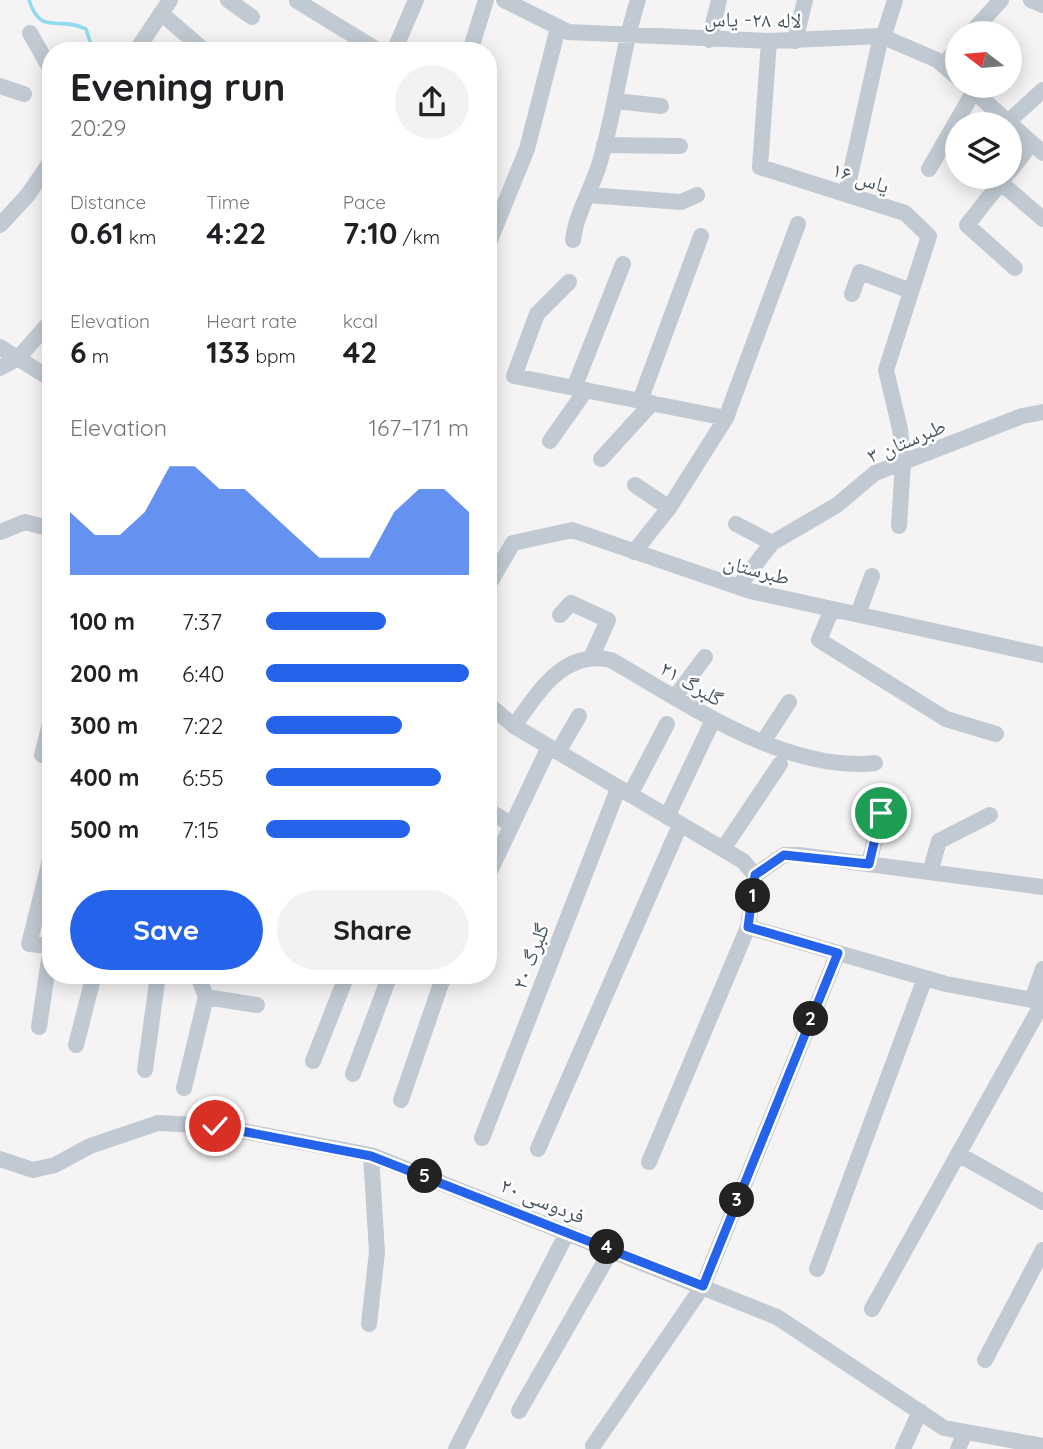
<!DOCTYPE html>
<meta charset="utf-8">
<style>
body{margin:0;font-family:Quicksand,"Noto Naskh Arabic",sans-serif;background:#f2f2f2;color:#202124;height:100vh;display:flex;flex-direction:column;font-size:26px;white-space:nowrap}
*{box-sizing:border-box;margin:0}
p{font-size:23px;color:#757577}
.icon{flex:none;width:38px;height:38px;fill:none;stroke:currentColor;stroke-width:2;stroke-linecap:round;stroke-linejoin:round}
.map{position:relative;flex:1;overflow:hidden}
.drawer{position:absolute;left:42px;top:42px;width:455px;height:942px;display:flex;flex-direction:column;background:#fff;border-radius:28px;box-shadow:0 4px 18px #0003}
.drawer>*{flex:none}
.needle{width:46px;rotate:286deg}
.controls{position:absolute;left:945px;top:21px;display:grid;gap:14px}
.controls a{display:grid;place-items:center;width:77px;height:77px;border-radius:50%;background:#fff;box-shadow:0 4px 18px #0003;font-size:35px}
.pin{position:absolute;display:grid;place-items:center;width:60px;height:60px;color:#fff;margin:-30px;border:4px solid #fff;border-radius:50%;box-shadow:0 2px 7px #0007}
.km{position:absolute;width:35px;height:35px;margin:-18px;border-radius:50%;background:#222;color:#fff;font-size:19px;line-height:35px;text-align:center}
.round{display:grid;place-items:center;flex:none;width:74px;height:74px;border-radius:37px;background:#f2f2f2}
.head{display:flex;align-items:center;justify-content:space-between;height:119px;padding:0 28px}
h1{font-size:38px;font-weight:700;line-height:52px}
.stats{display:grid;grid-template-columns:repeat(3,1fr);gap:10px;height:119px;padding:7px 28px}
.stats div{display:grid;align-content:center}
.stats b{font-size:30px;font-weight:700}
.stats small{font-size:19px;font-weight:400}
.stats p{font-size:19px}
.chart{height:196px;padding:14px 28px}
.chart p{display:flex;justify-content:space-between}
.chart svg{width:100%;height:126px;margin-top:7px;fill:#2563eb;opacity:.7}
.primary-button{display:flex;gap:14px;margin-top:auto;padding:14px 28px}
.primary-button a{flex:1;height:80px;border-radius:42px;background:#2563eb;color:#fff;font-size:28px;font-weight:700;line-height:80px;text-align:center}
.primary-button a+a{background:#f2f2f2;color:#202124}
ul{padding:0 28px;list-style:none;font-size:23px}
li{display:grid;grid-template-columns:112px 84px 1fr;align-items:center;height:52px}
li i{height:18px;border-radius:9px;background:#2563eb}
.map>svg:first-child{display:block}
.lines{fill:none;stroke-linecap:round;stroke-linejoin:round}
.stream{stroke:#90daee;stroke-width:3.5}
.minor{stroke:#c1cad2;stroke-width:16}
.route-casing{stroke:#fff;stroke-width:14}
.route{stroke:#2563eb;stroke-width:9}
.labels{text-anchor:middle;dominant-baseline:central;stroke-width:5;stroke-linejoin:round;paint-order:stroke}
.street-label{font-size:21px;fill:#4a5661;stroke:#fff}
</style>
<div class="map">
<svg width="1043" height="1449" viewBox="0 0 1043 1449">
<rect width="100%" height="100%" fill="#f5f3f3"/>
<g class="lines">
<!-- stream -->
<path class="stream" d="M29 0C41 37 58 15 86 29L93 51"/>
<!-- minor -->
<path class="minor" d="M228 0 252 17
M504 0 568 32 769 41 881 36 937 60 957 77
M1031 0 1043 5
M297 1 379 51
M162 14 205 51
M30 33 51 70
M971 33 1001 0
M709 40 719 0
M769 41 760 167 905 213 929 236 886 370 900 429 903 462 899 526
M795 41 805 0
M136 51 170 0
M394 51 416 0
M470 51 486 0
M943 65 957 49
M0 86 24 94
M968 86 1043 153
M616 101 661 106
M1009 121 1043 90
M604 145 680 146
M929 169 974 91
M1010 171 1032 143
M1005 177 967 225 1015 268
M1001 183 1043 219
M846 194 881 36 885 32 895 0
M588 195 681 202 697 195
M0 225 27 196 51 161
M573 240C576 215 590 192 598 168 616 113 620 55 638 0
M488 245 527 149 558 28
M569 282 537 314 514 376 726 418 798 224
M852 294 860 272 911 291
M0 347 51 379
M0 368 18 358 51 321
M574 388 623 264
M640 401 701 236
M550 441 586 390
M601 459 652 403
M635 485 669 508
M736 524 772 543
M0 532 25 522 51 529
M634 552 669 508 726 418
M488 586 513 543 572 530 750 591 1043 655
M738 587 772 543 837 505 875 473 1022 416 1043 412
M832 609 819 640 946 719 996 734
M858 614 872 576
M560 615 571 603 608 620 591 658
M675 697 705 657
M488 704 514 726 743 861 755 875
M514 726C538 693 563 649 611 660 686 703 786 773 875 763
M763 742 789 702
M558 752 579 716
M42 755 51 720
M630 795 667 724
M488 810 512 825
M667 817 713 720
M723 849 780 764
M869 864 881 813
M930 872 939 841 990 815
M488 875 549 747
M755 875 748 927 946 984 1043 1002
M755 875 784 855H799L1043 887
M206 997 257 1005
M1032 1000 1043 969
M39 1027 51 946 29 944 51 856
M76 1045 94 975
M313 1061 347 975
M145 1070 158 975
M353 1074 390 975
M184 1088 206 997 198 975
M401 1100 444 975
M482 1138 618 789
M538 1149 680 825
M958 1154 1043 1202
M0 1159 33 1170 55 1165 90 1146 158 1123 215 1126 371 1155 777 1317 944 1428 1043 1446
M649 1162 748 927
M817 1269 925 978
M872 1309 1043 1002
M369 1324 377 1252 371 1155
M985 1360 1043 1250
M519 1411 612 1249
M593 1446 703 1286 838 953
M456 1449 567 1233
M903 1449 920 1411
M958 1449 965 1432"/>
</g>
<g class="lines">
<defs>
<path id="route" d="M215 1126 371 1156 703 1286 838 953 748 927 755 875 784 855 869 864 881 813"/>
</defs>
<!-- route casing -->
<use href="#route" class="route-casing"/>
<!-- route -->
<use href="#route" class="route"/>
</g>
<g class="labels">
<!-- street labels -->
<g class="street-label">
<text transform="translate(753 19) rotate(1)">لاله ۲۸- یاس</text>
<text transform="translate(861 177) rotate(18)">یاس ۱۶</text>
<text transform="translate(906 440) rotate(-23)">طبرستان ۳</text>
<text transform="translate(757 569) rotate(15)">طبرستان</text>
<text transform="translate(692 683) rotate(30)">گلبرگ ۲۱</text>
<text transform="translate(530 956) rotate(-69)">گلبرگ ۲۰</text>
<text transform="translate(543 1200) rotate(22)">فردوسی ۲۰</text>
</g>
</g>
</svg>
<div class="controls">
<a><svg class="needle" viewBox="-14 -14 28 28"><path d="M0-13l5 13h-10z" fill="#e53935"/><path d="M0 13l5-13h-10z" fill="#757577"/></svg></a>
<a><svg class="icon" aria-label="layers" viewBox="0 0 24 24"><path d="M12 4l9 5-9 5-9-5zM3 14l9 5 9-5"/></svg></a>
</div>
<div class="pin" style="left:881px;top:813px;background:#1e9e55"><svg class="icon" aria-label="arrive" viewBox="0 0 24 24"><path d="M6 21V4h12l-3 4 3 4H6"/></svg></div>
<div class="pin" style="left:215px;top:1126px;background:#d93025"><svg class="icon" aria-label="check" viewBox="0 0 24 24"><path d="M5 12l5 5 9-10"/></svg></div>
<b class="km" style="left:753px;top:896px">1</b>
<b class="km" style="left:811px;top:1019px">2</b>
<b class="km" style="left:737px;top:1200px">3</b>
<b class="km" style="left:607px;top:1247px">4</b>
<b class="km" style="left:425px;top:1176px">5</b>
<section class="drawer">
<div class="head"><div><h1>Evening run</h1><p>20:29</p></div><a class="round"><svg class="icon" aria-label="share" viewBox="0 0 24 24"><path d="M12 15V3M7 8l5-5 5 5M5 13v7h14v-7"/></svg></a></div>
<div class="stats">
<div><p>Distance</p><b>0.61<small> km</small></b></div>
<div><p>Time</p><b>4:22</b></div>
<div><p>Pace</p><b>7:10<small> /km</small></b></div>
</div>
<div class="stats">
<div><p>Elevation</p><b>6<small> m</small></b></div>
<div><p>Heart rate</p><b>133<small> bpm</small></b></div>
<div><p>kcal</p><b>42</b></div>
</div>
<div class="chart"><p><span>Elevation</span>167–171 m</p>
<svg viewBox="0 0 160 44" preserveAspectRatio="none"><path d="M0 44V22L10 30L20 30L30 22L40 6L50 6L60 14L70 14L80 22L90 30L100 38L110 38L120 38L130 22L140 14L150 14L160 22V44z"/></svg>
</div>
<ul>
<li><b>100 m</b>7:37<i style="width:59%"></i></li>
<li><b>200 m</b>6:40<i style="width:100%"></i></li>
<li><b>300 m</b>7:22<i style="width:67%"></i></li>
<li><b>400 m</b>6:55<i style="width:86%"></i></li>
<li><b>500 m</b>7:15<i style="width:71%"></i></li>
</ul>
<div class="primary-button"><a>Save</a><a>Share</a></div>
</section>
</div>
